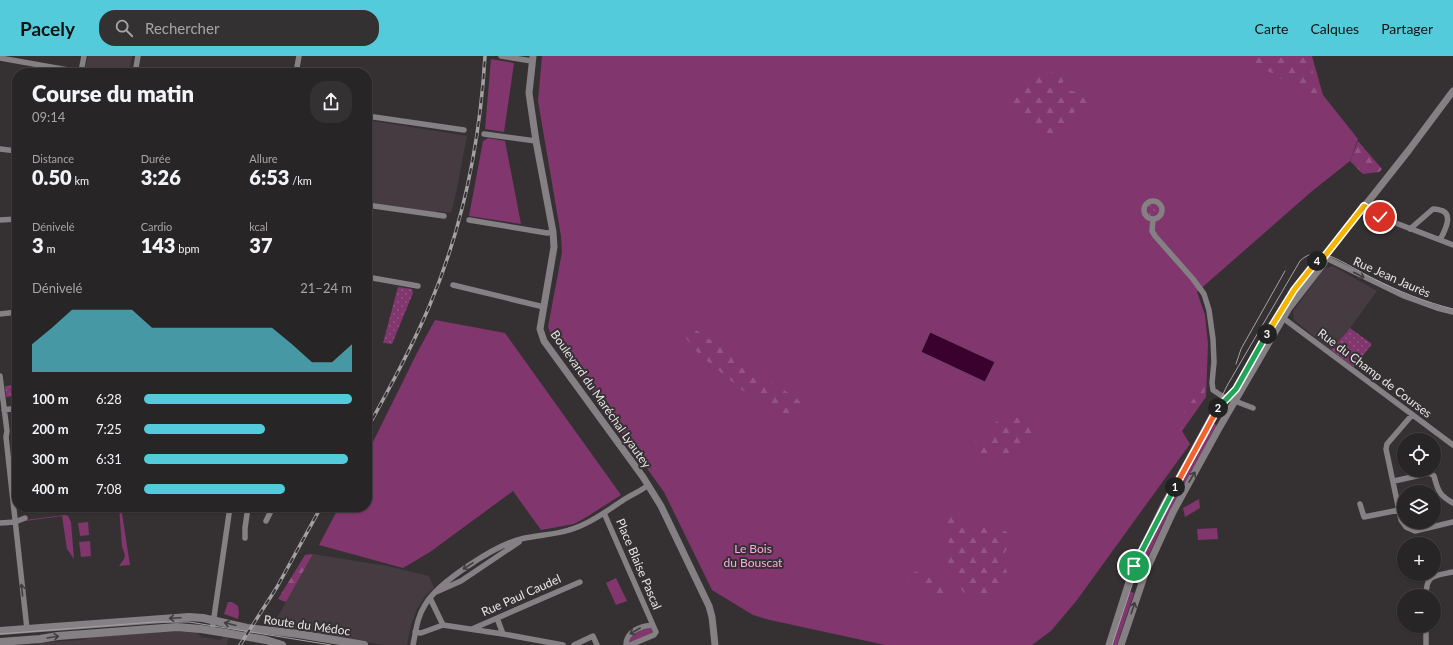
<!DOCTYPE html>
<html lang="fr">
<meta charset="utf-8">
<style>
body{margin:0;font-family:Lato,sans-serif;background:#343132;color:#f1f3f6;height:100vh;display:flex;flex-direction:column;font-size:15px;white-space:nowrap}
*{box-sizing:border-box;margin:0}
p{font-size:13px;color:#a5a5a7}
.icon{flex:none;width:22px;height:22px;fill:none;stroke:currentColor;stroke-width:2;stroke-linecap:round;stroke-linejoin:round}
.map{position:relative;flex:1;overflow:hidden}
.drawer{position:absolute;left:12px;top:12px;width:360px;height:444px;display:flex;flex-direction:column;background:#282526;border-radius:16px;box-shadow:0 1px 3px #0004,0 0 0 1px #444243}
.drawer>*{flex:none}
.controls{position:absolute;left:1397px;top:377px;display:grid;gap:8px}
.controls a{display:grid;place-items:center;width:44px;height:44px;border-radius:50%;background:#282526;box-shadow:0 1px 3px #0004,0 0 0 1px #444243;font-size:20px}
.pin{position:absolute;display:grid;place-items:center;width:34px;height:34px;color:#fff;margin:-17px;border:2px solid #fff;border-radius:50%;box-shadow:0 1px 4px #0007}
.km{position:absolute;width:20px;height:20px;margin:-10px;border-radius:50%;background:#222;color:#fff;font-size:11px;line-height:20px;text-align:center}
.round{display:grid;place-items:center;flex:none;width:42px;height:42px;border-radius:16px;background:#343132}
.overview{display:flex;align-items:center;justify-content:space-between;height:68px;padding:0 20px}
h1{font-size:22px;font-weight:800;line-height:30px}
.figures{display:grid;grid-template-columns:repeat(3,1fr);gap:6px;height:68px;padding:4px 20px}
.figures div{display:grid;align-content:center}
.figures b{font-size:20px;font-weight:800}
.figures small{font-size:11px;font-weight:400}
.figures p{font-size:11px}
.chart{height:112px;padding:8px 20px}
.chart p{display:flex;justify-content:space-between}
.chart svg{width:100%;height:72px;margin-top:4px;fill:#53cbda;opacity:.7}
ul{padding:0 20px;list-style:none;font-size:13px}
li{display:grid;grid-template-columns:64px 48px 1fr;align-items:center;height:30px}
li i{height:10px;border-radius:5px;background:#53cbda}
header{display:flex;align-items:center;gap:24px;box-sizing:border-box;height:56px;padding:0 20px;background:#53cbda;color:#111}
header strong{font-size:19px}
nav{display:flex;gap:22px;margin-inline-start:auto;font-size:14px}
.search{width:280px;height:36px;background:#343132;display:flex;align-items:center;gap:10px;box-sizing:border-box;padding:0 14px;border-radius:16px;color:#a5a5a7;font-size:15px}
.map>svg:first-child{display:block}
.built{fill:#453b41}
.green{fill:#81366e}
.forest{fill:url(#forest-firs)}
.garden{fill:url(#garden-dots)}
.water{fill:#3a002e;stroke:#6e4566}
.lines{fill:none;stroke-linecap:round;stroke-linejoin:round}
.minor{stroke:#848083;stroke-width:5.5}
.tertiary{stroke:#848083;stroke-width:7}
.secondary{stroke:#848083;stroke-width:8}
.tram{stroke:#a4a1a3;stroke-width:1}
.rail-casing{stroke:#a4a1a3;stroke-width:3.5}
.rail{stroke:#353133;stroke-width:2;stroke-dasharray:6;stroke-linecap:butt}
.oneway{stroke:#413d3f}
.split-1-casing{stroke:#fff;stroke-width:8}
.split-2-casing{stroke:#fff;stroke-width:8}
.split-3-casing{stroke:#fff;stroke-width:8}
.split-4-casing{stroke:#fff;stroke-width:8}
.split-5-casing{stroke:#fff;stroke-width:8}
.split-1{stroke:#22a559;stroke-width:5}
.split-2{stroke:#f0652b;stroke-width:5}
.split-3{stroke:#22a559;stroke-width:5}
.split-4{stroke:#f5b400;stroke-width:5}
.split-5{stroke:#f5b400;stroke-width:5}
.labels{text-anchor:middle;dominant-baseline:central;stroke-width:4;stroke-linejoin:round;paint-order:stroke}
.street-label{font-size:12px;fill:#e9e6e8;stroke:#353133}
.park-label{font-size:12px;fill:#fea7e4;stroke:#353133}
</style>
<header>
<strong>Pacely</strong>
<div class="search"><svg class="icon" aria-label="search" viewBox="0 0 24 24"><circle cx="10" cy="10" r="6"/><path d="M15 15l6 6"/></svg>Rechercher</div>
<nav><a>Carte</a><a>Calques</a><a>Partager</a></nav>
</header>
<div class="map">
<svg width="1453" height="589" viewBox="0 0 1453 589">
<defs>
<pattern id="forest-firs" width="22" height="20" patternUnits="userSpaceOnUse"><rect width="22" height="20" fill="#81366e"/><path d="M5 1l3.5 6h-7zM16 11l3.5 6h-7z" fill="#935383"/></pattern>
<pattern id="garden-dots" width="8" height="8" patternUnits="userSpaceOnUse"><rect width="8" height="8" fill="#81366e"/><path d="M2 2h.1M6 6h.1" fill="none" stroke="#935383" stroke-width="1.8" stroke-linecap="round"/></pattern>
</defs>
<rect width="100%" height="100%" fill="#353133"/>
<!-- built -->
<path class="built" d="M88 0H132L129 17H103L85 14Z
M367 64 467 80 456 137 451 157 438 155 435 157 367 146Z
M1333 210 1377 235 1350 272 1331 294 1294 264 1293 255 1325 212Z
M313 498 387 510 429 520 434 532 426 539 417 553 411 569 407 589H384L272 571Z
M184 574 197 576 201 581 220 584 224 580 229 581 227 589H38L37 587 82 584 90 581Z"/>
<!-- green -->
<path class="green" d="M542 0H1312L1323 39 1358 83 1350 105 1311 136 1197 236 1205 259 1208 288 1206 341 1182 375 1190 388 1077 544 1051 575 1032 589H885L770 564 753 559 712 534 664 436 551 279 548 271 562 196 561 180 538 45Z
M491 3 514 7 504 76 485 73Z
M488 82 505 85 521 168 469 160 483 85Z
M435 264 505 277 621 439 585 462 574 468 541 474 513 435 430 496 403 512 319 489 339 451H367V398L417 297Z
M1211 367 1217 369 1164 466 1143 512 1138 510 1147 489Z
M1199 443 1200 452 1185 461 1183 452Z
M61 451H69L64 455 24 460 62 455Z
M119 451H121L130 509 119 510 124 503 125 499 122 491Z
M65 459 68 460 71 466 74 503 67 493 62 460 25 465V464Z
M88 466 89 479 80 480 78 467Z
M1217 472 1218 483 1198 484 1197 473Z
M90 485 91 500 81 501 79 486Z
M616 522 627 545 616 549 606 527Z
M1128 535 1134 537 1117 589H1111Z
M228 546H232L238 550 239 557 238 563 224 558Z
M650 572H652L653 576 652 577 631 586 629 585C634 576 640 574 650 572Z"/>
<!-- forest -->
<path class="forest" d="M1242 0H1308L1319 37 1311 46 1292 29Z
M1066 16 1061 32 1101 43 1092 54 1078 53 1070 60 1075 66 1073 70 1047 87 1020 61 1011 46 1034 23 1046 17Z
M1358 85 1382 113 1379 116 1363 118 1350 105Z
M690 270 800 345 802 355 791 363 766 351 742 334 699 298 685 281Z
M1201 327 1205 328 1204 340 1180 375 1176 373 1185 355 1194 342Z
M1003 360 1021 362 1038 369 1040 377 1031 390 1011 401 992 402 973 398 976 384 997 379 994 368Z
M954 458 962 459 970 467 987 472 1001 473 1014 480C1013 489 1003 493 1003 503 1003 507 1005 512 1007 516 991 536 997 538 969 542L960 532 946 502 949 487C942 478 945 465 954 458Z
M313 498 286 546 278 543 305 499Z
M909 512 941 528 946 533 943 541C933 541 928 534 920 528 916 526 911 524 907 522L906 518Z"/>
<!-- garden -->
<path class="garden" d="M1147 154a6 6 0 1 1 12 0a6 6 0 1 1-12 0Z
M398 231 412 233 413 237 392 288 383 287Z
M1350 272 1372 288 1354 311 1331 294Z
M17 329V340L6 341 5 330Z"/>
<!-- water -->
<path class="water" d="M930 276 995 306 985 326 921 296Z"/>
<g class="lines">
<!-- minor -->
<path class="minor" d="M501 0 532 5
M0 2 85 17
M81 16 84 0
M135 17 138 0
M296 17 299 0
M367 60 464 74
M484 78 536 85
M0 93 17 95
M1144 154a9 9 0 1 1 18 0a9 9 0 1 1-18 0Z
M367 149 444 160
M1364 150 1380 161 1453 189
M1153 163 1152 175 1155 180 1193 223 1204 238 1209 254 1213 283 1214 306 1212 327 1213 334 1222 340 1253 352
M0 164 17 163
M469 164 547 177 553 176
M1410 173 1433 153C1437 153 1439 154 1443 155 1453 160 1444 176 1440 184
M1324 201 1404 240 1437 252 1453 256
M367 221 418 230
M453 229 544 251
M0 258 17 256
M1283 262 1453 389
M0 320 7 375 6 381 27 573
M4 354 17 352
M1412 359 1387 388 1386 393 1401 464 1406 471 1415 475 1453 466
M1394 425 1430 417 1434 420C1438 435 1439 439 1453 447
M1360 448 1364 461 1399 454
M253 451 271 455
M604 457 656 576 654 579 630 589
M266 465 273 451
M0 467 15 466 25 462
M245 482V472L248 451
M1129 522 1142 525
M436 536 461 525 519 486
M1426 540C1426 518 1434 520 1453 516
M430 542 443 569
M497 562 503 578
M472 573 580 526
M212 575 230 451
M415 576 421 577 443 569 503 578 563 589
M413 589C416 575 417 561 425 549 438 526 496 489 521 483 537 479 554 479 569 474 588 469 605 456 622 445 630 439 640 436 648 429
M574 589 593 580 597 589
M626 589C626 575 641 570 653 569
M1426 589V570"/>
<!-- tertiary -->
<path class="tertiary" d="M533 0 529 37 536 85 553 176 554 191 540 273 544 285 643 421 661 450 709 550 712 561 715 589
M1109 589 1134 510 1163 451 1212 361 1221 348 1236 333 1285 249 1319 203 1324 201
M1121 589 1146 515 1173 456 1218 374 1289 252 1324 207V201L1326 199 1409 94 1453 35"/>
<!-- secondary -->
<path class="secondary" d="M0 575 189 561 203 562 247 572 298 578 364 589
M0 586 40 583 58 580 177 571 201 573 226 577 266 584 282 589"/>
<!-- tram -->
<path class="tram" d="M1236 308 1241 293 1285 215
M0 578 154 566H189L331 589
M1112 589 1134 523 1151 483 1175 436 1209 377 1222 340 1228 328 1300 205C1306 199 1314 196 1323 198 1335 200 1360 216 1372 222 1398 235 1425 246 1453 253"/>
<defs>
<path id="rail" d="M367 373C389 333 411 293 429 251 463 171 480 86 485 0
M240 589 277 531 321 451"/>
</defs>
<!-- rail casing -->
<use href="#rail" class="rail-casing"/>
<!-- rail -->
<use href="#rail" class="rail"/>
</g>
<!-- one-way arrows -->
<defs><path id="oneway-shaft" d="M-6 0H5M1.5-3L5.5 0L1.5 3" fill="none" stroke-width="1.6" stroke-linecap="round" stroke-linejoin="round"/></defs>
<g class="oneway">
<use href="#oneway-shaft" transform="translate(1359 219) rotate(27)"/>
<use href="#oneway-shaft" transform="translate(1192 421) rotate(-60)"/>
<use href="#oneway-shaft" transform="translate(468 510) rotate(146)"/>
<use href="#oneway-shaft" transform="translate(22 534) rotate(-96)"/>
<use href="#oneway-shaft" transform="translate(1133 552) rotate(-72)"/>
<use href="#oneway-shaft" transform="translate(175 562) rotate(177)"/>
<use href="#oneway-shaft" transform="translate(230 568) rotate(-166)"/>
<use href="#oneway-shaft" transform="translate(635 575) rotate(150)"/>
<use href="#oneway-shaft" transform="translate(53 581) rotate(-9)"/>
</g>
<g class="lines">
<defs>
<path id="split-1" d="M1134 510 1175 431"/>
<path id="split-2" d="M1175 431 1218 352"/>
<path id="split-3" d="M1218 352 1236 333 1267 278"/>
<path id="split-4" d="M1267 278 1294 234 1317 205"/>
<path id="split-5" d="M1317 205 1324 201 1364 150 1380 161"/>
</defs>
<!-- split-1 casing -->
<use href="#split-1" class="split-1-casing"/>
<!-- split-2 casing -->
<use href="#split-2" class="split-2-casing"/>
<!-- split-3 casing -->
<use href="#split-3" class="split-3-casing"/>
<!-- split-4 casing -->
<use href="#split-4" class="split-4-casing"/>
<!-- split-5 casing -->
<use href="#split-5" class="split-5-casing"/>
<!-- split-1 -->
<use href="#split-1" class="split-1"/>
<!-- split-2 -->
<use href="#split-2" class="split-2"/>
<!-- split-3 -->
<use href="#split-3" class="split-3"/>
<!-- split-4 -->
<use href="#split-4" class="split-4"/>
<!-- split-5 -->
<use href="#split-5" class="split-5"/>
</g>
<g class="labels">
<!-- street labels -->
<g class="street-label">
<text transform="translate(1392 221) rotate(24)">Rue Jean Jaurès</text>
<text transform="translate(1375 317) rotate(37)">Rue du Champ de Courses</text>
<text transform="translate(601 343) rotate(55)">Boulevard du Maréchal Lyautey</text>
<text transform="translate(639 508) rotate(67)">Place Blaise Pascal</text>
<text transform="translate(521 539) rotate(-24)">Rue Paul Caudel</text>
<text transform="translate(307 569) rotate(8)">Route du Médoc</text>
</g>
<!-- park labels -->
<g class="park-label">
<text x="753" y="492">Le Bois<tspan x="753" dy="14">du Bouscat</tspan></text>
</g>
</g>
</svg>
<div class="controls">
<a><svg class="icon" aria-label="locate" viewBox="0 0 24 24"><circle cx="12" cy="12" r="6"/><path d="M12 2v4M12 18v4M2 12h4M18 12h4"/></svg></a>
<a><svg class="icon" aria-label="layers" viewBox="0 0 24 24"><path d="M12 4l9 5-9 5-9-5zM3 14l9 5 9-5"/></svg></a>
<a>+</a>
<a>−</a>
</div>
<div class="pin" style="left:1134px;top:510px;background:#1e9e55"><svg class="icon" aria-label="arrive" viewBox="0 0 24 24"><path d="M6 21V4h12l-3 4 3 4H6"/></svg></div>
<div class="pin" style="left:1380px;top:161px;background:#d93025"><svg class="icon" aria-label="check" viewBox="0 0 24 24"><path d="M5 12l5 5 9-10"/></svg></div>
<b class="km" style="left:1175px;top:431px">1</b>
<b class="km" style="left:1218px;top:352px">2</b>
<b class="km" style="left:1267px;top:278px">3</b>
<b class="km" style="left:1317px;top:205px">4</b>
<section class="drawer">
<div class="overview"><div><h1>Course du matin</h1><p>09:14</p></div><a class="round"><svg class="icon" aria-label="share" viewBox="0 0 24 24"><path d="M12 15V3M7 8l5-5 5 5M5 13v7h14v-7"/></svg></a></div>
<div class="figures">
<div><p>Distance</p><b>0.50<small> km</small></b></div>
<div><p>Durée</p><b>3:26</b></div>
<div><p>Allure</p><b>6:53<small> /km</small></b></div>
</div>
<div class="figures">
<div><p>Dénivelé</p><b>3<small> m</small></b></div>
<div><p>Cardio</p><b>143<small> bpm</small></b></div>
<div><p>kcal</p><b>37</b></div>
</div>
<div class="chart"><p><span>Dénivelé</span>21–24 m</p>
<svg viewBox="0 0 160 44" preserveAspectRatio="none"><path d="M0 44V27L10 17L20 6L30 6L40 6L50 6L60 17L70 17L80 17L90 17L100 17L110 17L120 17L130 27L140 38L150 38L160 27V44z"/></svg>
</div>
<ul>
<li><b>100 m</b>6:28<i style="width:100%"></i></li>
<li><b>200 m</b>7:25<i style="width:58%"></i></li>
<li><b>300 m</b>6:31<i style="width:98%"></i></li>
<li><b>400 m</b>7:08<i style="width:68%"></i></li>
</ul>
</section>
</div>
